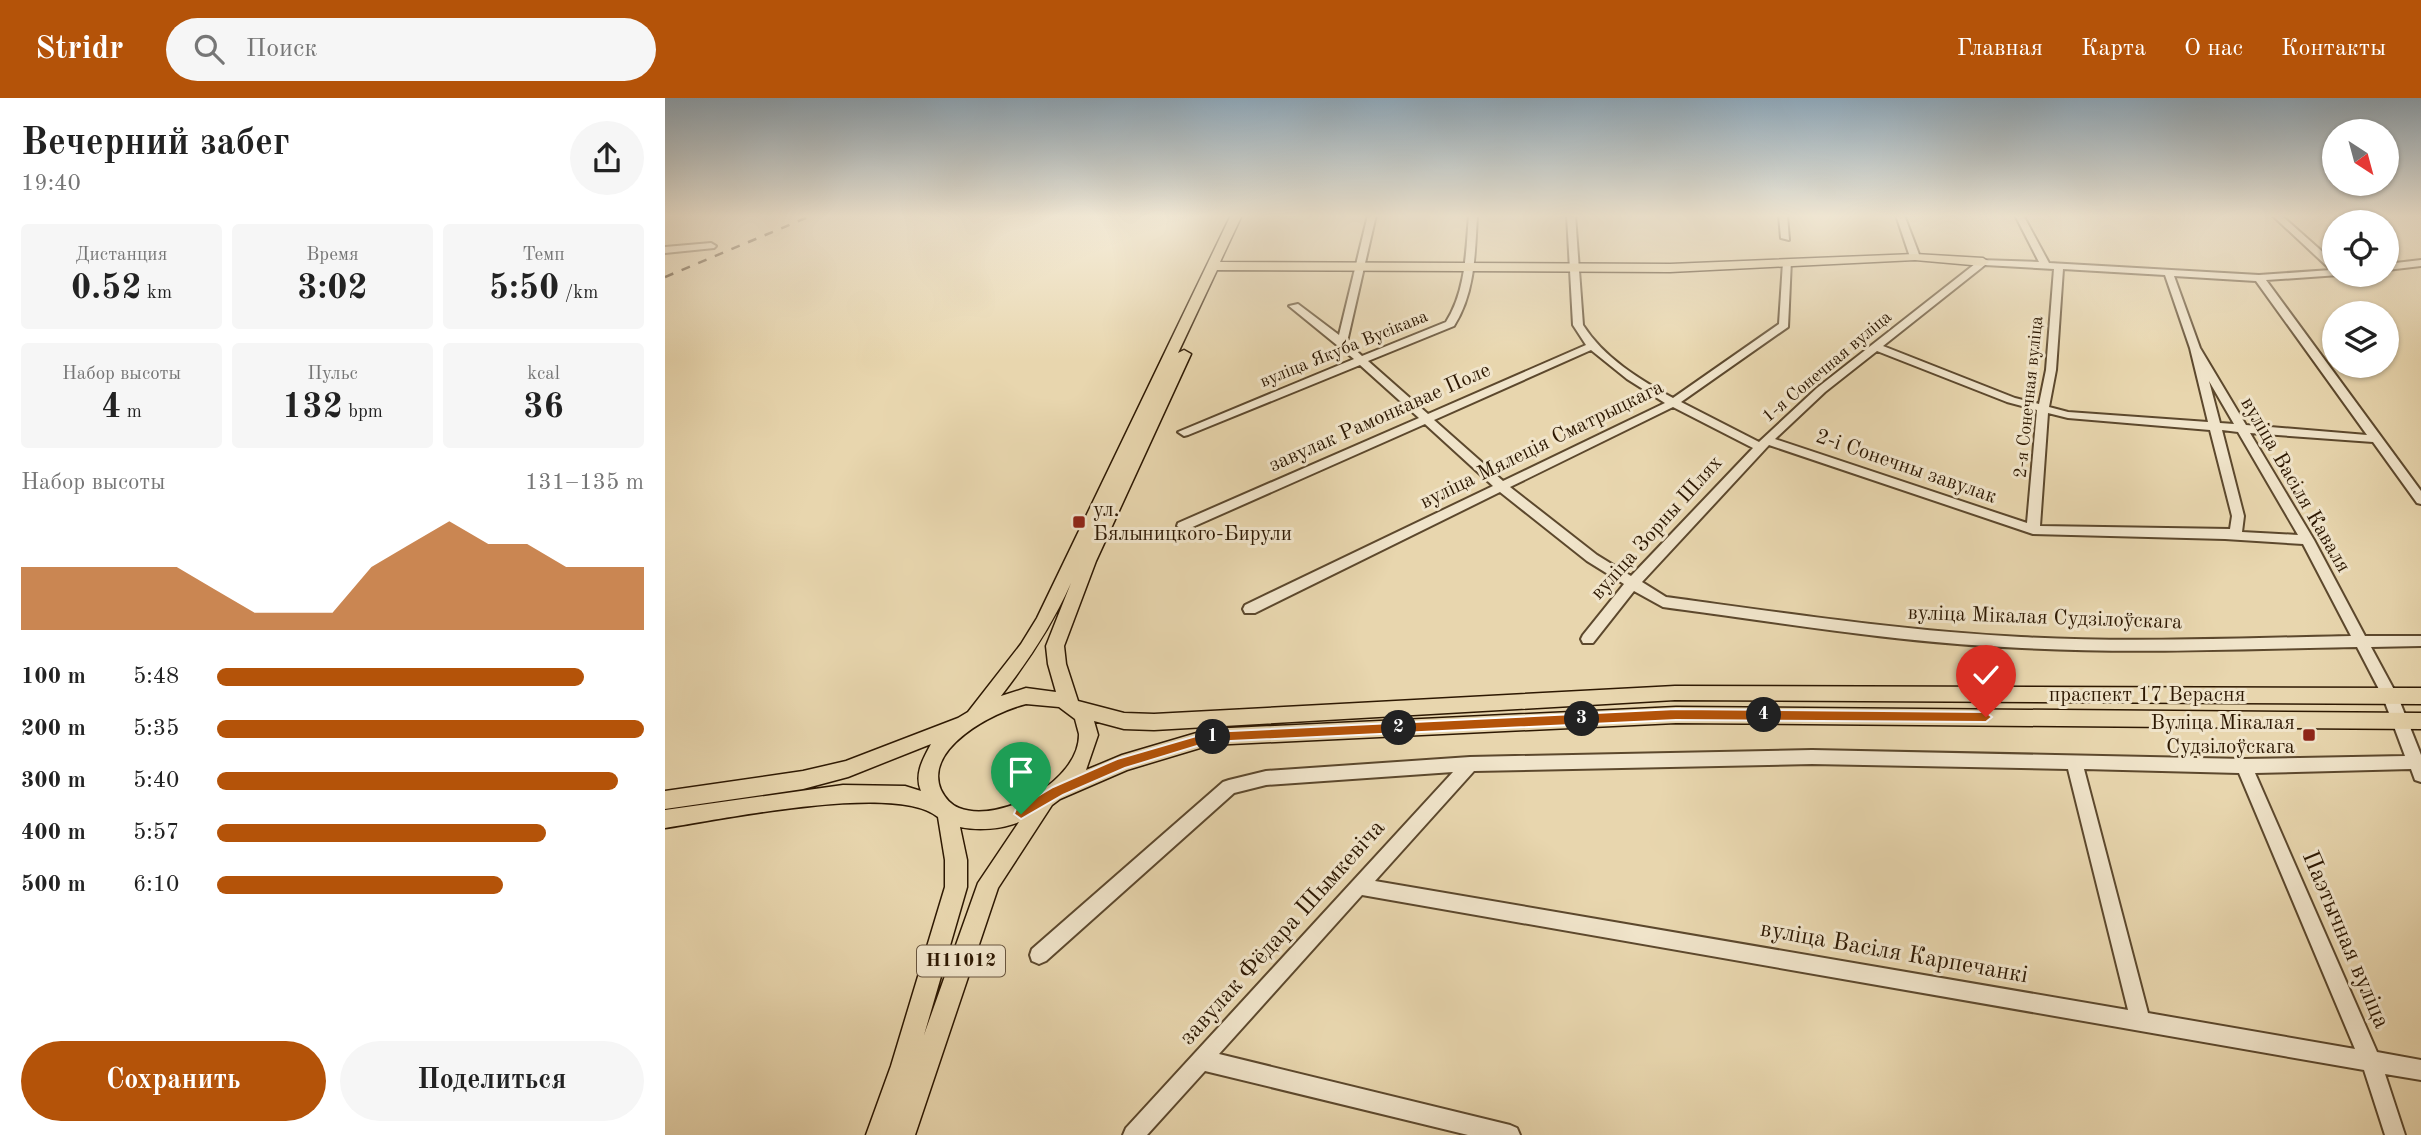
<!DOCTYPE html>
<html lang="ru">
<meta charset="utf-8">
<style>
body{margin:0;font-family:"Old Standard TT",serif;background:#f6f6f6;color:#222;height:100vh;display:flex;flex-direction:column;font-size:26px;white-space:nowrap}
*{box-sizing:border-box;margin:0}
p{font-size:23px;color:#767676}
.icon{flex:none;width:38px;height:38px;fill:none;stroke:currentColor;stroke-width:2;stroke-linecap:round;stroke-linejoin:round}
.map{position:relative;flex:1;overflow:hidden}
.sheet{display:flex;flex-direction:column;background:#fff;width:665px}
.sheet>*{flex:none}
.needle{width:46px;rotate:144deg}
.fabs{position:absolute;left:1657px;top:21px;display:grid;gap:14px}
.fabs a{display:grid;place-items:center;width:77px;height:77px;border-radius:50%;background:#fff;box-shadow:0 2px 5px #0004;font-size:35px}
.pin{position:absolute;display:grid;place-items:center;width:60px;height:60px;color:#fff;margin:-72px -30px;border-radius:50% 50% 50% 0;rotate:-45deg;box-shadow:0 0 7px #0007}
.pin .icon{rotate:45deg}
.km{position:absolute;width:35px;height:35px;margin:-18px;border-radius:50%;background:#222;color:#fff;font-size:19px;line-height:35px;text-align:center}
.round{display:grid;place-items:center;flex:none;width:74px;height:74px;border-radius:37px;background:#f6f6f6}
.summary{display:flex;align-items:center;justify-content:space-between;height:119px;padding:0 21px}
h1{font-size:38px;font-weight:600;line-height:52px}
.stats{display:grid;grid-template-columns:repeat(3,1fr);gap:10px;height:119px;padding:7px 21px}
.stats div{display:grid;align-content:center;border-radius:7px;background:#f6f6f6;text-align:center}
.stats b{font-size:35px;font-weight:600}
.stats small{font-size:19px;font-weight:400}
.stats p{font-size:19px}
.chart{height:196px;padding:14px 21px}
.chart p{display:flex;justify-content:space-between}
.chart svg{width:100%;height:126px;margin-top:7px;fill:#b45309;opacity:.7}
.action{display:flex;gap:14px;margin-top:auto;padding:14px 21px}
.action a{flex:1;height:80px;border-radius:42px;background:#b45309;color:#fff;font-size:28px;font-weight:600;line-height:80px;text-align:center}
.action a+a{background:#f6f6f6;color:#222}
ul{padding:0 21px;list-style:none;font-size:23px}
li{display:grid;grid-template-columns:112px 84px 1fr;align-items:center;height:52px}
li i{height:18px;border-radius:9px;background:#b45309}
header{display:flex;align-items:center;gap:42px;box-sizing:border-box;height:98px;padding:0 35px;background:#b45309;color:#fff}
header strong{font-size:33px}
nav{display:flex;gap:38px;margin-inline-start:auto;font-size:24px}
.search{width:490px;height:63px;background:#f6f6f6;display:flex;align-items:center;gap:18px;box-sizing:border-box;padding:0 24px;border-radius:38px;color:#767676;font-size:26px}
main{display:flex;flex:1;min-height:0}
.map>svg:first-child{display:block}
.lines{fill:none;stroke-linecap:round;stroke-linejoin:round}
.minor-casing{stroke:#5c482d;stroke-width:4}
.major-casing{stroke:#2d1802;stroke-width:3}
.minor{fill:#f0e4ca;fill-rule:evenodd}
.major{fill:#e8d6ae;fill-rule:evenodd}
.rail{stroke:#2d1802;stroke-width:2.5;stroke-dasharray:9 9;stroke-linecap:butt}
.route{fill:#b45309;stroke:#fff;stroke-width:2}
.poi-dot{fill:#8f2418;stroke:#f0e4ca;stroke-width:2.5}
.labels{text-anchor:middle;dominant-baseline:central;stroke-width:6;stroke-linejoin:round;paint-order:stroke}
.far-street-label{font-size:18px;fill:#2d1802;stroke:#f0e4ca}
.shield{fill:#f0e4ca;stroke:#68553e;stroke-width:2}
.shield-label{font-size:19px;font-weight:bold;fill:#2d1802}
.street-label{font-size:21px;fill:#2d1802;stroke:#f0e4ca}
.poi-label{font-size:21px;fill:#2d1802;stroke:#f0e4ca;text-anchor:start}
.near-street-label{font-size:24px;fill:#2d1802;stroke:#f0e4ca}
</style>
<header>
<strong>Stridr</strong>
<div class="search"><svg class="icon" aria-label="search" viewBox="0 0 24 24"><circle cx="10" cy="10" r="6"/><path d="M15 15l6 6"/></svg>Поиск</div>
<nav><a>Главная</a><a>Карта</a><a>О нас</a><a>Контакты</a></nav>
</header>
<main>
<section class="sheet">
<div class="summary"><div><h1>Вечерний забег</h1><p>19:40</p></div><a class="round"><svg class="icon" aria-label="share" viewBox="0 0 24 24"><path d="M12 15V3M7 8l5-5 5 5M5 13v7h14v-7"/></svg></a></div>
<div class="stats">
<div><p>Дистанция</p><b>0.52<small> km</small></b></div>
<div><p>Время</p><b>3:02</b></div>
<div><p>Темп</p><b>5:50<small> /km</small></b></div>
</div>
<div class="stats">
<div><p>Набор высоты</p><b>4<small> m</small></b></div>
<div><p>Пульс</p><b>132<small> bpm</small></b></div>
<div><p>kcal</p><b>36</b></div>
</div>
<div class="chart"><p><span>Набор высоты</span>131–135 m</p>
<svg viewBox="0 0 160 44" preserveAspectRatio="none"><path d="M0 44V22L10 22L20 22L30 22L40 22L50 30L60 38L70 38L80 38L90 22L100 14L110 6L120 14L130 14L140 22L150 22L160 22V44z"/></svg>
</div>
<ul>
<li><b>100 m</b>5:48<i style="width:86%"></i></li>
<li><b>200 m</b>5:35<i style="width:100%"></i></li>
<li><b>300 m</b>5:40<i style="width:94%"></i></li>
<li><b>400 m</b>5:57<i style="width:77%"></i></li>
<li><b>500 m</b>6:10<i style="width:67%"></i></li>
</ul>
<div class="action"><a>Сохранить</a><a>Поделиться</a></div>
</section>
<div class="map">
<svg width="1756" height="1037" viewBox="0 0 1756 1037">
<rect width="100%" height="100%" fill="#e8d6ae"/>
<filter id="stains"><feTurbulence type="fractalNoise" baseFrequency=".00286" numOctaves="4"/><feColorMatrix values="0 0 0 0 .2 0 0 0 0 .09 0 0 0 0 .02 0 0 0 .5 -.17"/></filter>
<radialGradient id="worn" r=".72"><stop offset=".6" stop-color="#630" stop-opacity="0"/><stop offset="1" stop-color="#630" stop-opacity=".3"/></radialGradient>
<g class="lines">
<defs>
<path id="minor" d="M703 117H711L682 244 697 258 781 224C801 193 801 153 804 117H812C810 155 810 195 789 228L703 263 763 316 921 247 908 227 902 117H910L918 227C939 260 974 281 1008 300L1114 226 1118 164 1126 162 1123 229 1016 304 1094 344 1152 290 1315 162 1374 164 1350 117H1358L1384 165 1594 177 1666 172 1607 117H1616L1670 165V177H1674L1601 182 1756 393V406L1752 405 1708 344 1585 335 1649 442 1700 538H1756V548L1706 549 1733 599 1756 657V684L1750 682 1746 671 1590 675 1712 954 1756 962V982L1720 976 1740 1037H1720L1699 972 697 797 554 956 845 1027 852 1030 855 1037H803L540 973 482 1037H458L461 1030 788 674 601 687 569 695 381 863 374 866 367 863 365 857 367 851 558 684 564 682 601 673 805 659 1147 652 1579 661 1740 658 1718 599 1692 549C1580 551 1468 556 1357 550 1236 545 1117 525 998 509L969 493 928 545H918L916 541 918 537 959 486 922 463 835 394 590 515H580L578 511 580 507 828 388 760 326 523 431 518 432 512 428 513 425 754 320 695 267 523 337 519 338 513 334 689 261 624 208 633 206 674 237ZM1320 167 1389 171 1381 272 1374 306 1350 300 1218 248ZM1398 171 1500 177 1525 250 1543 324 1403 314 1384 309 1391 272ZM1509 178 1591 183 1702 337 1581 327 1535 250ZM926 252 962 281 1000 305 838 383 769 322ZM1212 253 1342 304 1372 312 1362 425 1110 341 1160 294ZM1544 283 1569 326 1555 325ZM1008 309 1088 350 966 478 932 457 845 389ZM1383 315 1403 320 1545 332 1567 418 1565 431 1375 428ZM1557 332 1573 334 1633 437 1577 434 1579 418ZM1104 347 1368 436 1560 441 1638 446 1686 538C1576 540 1465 545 1356 539 1237 533 1119 515 1001 499L977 484ZM1147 666 1403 671 1463 912 710 783 809 673ZM1419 671 1574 675 1690 951 1483 915Z
M1114 117H1122L1124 142 1116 140Z
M1231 117H1239L1255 159 1253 161 1245 159Z
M46 145 51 148 49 150 0 155V149Z
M1756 162V168L1722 172V166Z"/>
<path id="major" d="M566 117H577L555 164 1005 166 1250 156 1318 160 1324 164 1318 168 1250 162 1005 174 552 172 513 255 519 252 526 256 431 463 399 548 401 566 413 603 459 615 489 616 1010 588 1756 590V606L1010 602 489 632 459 631 429 623 433 637 421 672 457 657 545 631 1011 609 1756 615V631L1011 625 545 647 462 672 395 701 387 707 333 790 250 1037H201L226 968 280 789V762L273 719C231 684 55 722 0 730V712L178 687 240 688 256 693C249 676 258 661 266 646L183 679 138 691 0 711V693L138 673 181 663 293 620 303 614 356 546 372 520ZM406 485 381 548 383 566 391 594 361 590 336 598C364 562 387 527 406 485ZM361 606 394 609 410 621C411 625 413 632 414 636 415 683 335 726 294 710 286 707 280 700 276 692 258 650 329 614 361 606ZM354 724 313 785 259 937 302 789V762L295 729C314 733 337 731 354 724Z"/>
</defs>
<!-- minor casing -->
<use href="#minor" class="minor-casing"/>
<!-- major casing -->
<use href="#major" class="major-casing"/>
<!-- minor -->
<use href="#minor" class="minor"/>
<!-- major -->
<use href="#major" class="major"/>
<!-- rail -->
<path class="rail" d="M0 179 148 117"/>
</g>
<!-- sky -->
<linearGradient id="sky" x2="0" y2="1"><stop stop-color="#8ea8ba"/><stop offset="0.45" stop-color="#f5eddb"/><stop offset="1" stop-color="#f5eddb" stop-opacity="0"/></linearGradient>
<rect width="1756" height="262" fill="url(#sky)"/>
<!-- route -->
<path class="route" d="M1011 611 1321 614 1327 619 1321 624 1011 622 545 644 460 670 398 697 356 721 349 716 351 711 388 689 452 661 545 634Z"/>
<!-- markers -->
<g class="poi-dot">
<rect x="407" y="417" width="14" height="14" rx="3.5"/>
<rect x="1637" y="630" width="14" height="14" rx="3.5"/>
</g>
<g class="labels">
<!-- far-street labels -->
<g class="far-street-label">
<text transform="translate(679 251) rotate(-22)">вуліца Якуба Вусікава</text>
<text transform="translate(1162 269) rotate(-40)">1-я Сонечная вуліца</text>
<text transform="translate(1364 299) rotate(-84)">2-я Сонечная вуліца</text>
</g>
<!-- shield labels -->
<rect class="shield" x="252" y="847.5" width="88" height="31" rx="5"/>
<g class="shield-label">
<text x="296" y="863">Н11012</text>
</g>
<!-- street labels -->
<g class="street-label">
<text transform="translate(715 320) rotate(-24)">завулак Рамонкавае Поле</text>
<text transform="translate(877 347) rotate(-26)">вуліца Мялеція Сматрыцкага</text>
<text transform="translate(1241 369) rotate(19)">2-і Сонечны завулак</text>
<text transform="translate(1630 387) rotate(60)">вуліца Васіля Каваля</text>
<text transform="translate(992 430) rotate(-48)">вуліца Зорны Шлях</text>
<text transform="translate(1380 520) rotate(2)">вуліца Мікалая Судзілоўскага</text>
<text x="1482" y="597">праспект 17 Верасня</text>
</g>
<!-- poi labels -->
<g class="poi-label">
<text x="428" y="412">ул.<tspan x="428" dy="24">Бялыницкого-Бирули</tspan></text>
<text x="1630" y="625" text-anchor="end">Вуліца Мікалая<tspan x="1630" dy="24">Судзілоўскага</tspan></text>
</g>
<!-- near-street labels -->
<g class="near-street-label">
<text transform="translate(618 835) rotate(-48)">завулак Фёдара Шымкевіча</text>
<text transform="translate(1680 842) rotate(67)">Паэтычная вуліца</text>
<text transform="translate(1229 855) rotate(10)">вуліца Васіля Карпечанкі</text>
</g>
</g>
<rect width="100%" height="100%" filter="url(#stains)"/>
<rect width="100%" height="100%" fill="url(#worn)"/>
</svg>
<div class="fabs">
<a><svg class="needle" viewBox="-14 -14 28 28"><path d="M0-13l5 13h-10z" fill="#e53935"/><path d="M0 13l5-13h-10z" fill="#767676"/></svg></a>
<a><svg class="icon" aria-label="locate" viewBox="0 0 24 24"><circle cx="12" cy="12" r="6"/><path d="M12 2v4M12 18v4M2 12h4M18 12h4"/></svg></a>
<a><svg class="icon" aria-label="layers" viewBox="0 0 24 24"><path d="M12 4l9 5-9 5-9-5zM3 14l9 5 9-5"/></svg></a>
</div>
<div class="pin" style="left:356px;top:716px;background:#1e9e55"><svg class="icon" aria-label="arrive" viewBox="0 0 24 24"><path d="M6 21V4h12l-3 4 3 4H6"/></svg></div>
<div class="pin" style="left:1321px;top:619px;background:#d93025"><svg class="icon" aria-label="check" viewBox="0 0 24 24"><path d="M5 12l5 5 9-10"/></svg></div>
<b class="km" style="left:548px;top:639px">1</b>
<b class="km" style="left:734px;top:630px">2</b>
<b class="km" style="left:917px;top:621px">3</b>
<b class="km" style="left:1099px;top:617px">4</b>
</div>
</main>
